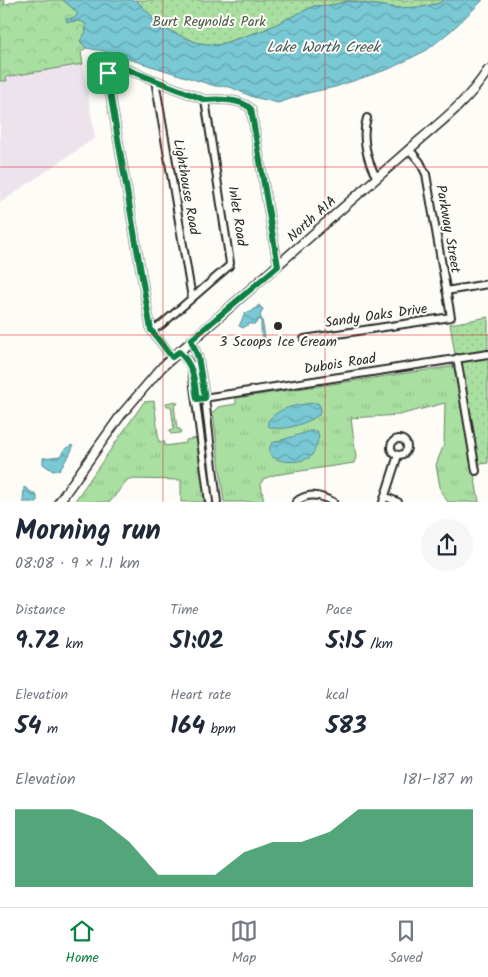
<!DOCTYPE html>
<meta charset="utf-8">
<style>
body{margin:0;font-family:Kalam,sans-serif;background:#f6f6f7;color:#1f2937;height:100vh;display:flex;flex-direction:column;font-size:19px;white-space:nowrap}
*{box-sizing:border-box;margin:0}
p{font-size:16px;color:#747a83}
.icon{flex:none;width:28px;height:28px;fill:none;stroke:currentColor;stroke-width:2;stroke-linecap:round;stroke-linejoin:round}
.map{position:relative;height:502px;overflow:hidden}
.sheet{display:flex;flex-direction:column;background:#fff;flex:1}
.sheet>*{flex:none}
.pin{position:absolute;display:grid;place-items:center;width:42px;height:42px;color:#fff;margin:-21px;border-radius:10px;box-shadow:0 2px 8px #0006}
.round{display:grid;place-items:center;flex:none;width:52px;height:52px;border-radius:26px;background:#f6f6f7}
.head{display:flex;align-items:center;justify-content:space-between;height:85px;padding:0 15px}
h1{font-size:28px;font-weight:600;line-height:38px}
.stats{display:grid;grid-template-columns:repeat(3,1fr);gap:8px;height:85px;padding:5px 15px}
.stats div{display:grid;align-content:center}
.stats b{font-size:25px;font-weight:600}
.stats small{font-size:14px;font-weight:400}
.stats p{font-size:14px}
.chart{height:140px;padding:10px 15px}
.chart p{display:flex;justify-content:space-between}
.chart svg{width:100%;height:90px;margin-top:5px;fill:#0b8043;opacity:.7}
.dock{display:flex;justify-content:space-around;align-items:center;height:70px;border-top:1px solid #e0e1e3;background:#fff;font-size:14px;color:#747a83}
.dock a{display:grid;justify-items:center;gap:2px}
.dock .current{color:#0b8043}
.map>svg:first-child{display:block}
.built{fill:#ede3ed}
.grass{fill:url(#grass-tufts);stroke:#6a8566}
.forest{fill:url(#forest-crowns);stroke:#6a8566}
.park{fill:url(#park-dots);stroke:#6a8566}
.water{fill:url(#water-waves);stroke:#5a8a91}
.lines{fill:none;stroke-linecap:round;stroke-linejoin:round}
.minor-casing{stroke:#2b2b2b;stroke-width:10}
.tertiary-casing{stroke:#2b2b2b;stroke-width:11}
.minor{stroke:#fdfcf7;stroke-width:6}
.tertiary{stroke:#fdfcf7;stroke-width:8}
.route-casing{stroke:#fff;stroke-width:10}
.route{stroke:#0b8043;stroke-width:6}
.grid{fill:none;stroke:#d62828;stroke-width:1;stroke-opacity:0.55}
.poi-dot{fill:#2b2b2b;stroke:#fdfcf7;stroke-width:2}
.labels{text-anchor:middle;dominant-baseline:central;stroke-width:4;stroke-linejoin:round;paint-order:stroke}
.park-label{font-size:14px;fill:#4a5848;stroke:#fdfcf7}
.street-label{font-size:14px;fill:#2b2b2b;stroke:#fdfcf7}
.poi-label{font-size:14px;fill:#2b2b2b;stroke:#fdfcf7}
.water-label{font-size:15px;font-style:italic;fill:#425a5e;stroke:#fdfcf7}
</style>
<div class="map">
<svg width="488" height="502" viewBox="0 0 488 502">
<defs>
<pattern id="grass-tufts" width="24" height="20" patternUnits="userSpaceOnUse" patternTransform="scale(1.25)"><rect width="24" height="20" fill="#a9dfa1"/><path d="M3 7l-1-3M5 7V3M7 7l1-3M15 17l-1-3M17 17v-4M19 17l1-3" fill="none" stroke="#92c08b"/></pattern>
<pattern id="forest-crowns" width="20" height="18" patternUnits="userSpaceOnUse" patternTransform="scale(1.25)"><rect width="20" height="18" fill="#a9dfa1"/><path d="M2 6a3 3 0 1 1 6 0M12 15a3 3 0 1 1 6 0" fill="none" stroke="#92c08b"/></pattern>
<pattern id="park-dots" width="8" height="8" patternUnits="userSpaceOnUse" patternTransform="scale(1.25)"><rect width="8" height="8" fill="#a9dfa1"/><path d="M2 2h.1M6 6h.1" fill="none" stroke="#92c08b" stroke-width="1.8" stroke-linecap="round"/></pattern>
<pattern id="water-waves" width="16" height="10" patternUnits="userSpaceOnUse" patternTransform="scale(1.25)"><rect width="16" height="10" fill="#79c9d5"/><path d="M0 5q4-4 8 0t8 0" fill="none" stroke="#63a3ad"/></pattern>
</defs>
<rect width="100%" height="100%" fill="#fdfcf7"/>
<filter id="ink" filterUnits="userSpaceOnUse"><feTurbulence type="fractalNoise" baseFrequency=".02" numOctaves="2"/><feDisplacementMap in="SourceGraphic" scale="10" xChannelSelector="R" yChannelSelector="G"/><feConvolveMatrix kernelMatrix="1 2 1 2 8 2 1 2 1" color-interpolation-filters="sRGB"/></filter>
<g filter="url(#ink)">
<!-- built -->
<path class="built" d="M83 64 95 138 0 203V78Z"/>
<!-- grass -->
<path class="grass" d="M455 366 479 502H448L441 492 436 465 444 444 445 403 399 415 351 418 356 457 354 463 274 475 263 479 261 484 264 502H224L213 412 218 407 236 404V398Z
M154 401 159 442 164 441 165 446 186 443V440L198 438 205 502H181V480L128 479 110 502H74L144 402Z
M176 401 178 404 174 405 177 429H180L181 431 180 433 171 434 169 431 174 429 171 406H167L166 403Z"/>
<!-- forest -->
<path class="forest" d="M0 0H5L4 5 19 0H63L78 13 76 18 86 24V32L80 41 86 48 81 52 83 64 6 77 7 81H0Z"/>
<!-- park -->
<path class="park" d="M136 0H443L440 3 422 7 398 8 348 1 332 5 314 6 264 30 218 45 198 43 163 28Z
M488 317V463L473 465 450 324Z"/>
<!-- water -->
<path class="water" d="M63 0H136L163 28 198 43 218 45 264 30 314 6 332 5 348 1 398 8 422 7 440 3 443 0H483L453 29 427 50 389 69 335 87 308 93 278 103 253 97 230 87 215 86 103 51 86 48 80 41 86 32V24L80 21 67 22 66 19 75 18 78 13Z
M259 305 263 309 260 316C263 320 265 337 265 341L261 333V320L260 319 255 324H249L243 328 239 326 245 313 251 312Z
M313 403H318L321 408 319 415C306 423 283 433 268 426V421C279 407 297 405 313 403Z
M311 431H317L319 436C317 442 316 449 312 455 303 466 259 464 272 443Z
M72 445 73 447 70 454 59 470 53 471 43 464V458L60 456 66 448Z
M24 487 37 496V502H23Z"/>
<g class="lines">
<defs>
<path id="minor" d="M155 80 192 298
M367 118C361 136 367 162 377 178
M446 291 488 284
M151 330 161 325 229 266 230 263 205 100
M304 339 451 317 426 174 420 162 409 149
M191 340 198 357 205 398 217 502
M179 351 189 363 192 371 209 502
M172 357 151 330 108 81V73L112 70 121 67 205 100C219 99 241 99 251 109L278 266
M457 358 476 471
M197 399 488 354
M391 447a8 8 0 1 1 16 0a8 8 0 1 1-16 0Z
M386 497 398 502
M296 502C308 492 320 495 333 502
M383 502 398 455"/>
<path id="tertiary" d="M59 502 121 415 162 367 421 139C446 118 470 98 488 70"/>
</defs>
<!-- minor casing -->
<use href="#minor" class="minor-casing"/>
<!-- tertiary casing -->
<use href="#tertiary" class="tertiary-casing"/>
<!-- minor -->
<use href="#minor" class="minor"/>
<!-- tertiary -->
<use href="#tertiary" class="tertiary"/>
</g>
</g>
<g class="lines" filter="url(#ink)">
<defs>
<path id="route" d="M121 67 205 100C219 99 241 99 251 109L278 266 191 340 198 357 205 398 197 399C194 379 194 366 179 352L172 357 151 330 108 81V73L112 70Z"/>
</defs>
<!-- route casing -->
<use href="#route" class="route-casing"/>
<!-- route -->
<use href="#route" class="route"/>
</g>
<!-- grid -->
<path class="grid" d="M163 0V502M325 0V502M0 167H488M0 335H488"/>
<!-- markers -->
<circle class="poi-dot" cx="278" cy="326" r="5"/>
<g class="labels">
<!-- park labels -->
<g class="park-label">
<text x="209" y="22">Burt Reynolds Park</text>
</g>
<!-- street labels -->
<g class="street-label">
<text transform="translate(186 187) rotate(80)">Lighthouse Road</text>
<text transform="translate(237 216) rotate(81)">Inlet Road</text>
<text transform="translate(312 219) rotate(-42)">North A1A</text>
<text transform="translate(448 229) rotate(80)">Parkway Street</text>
<text transform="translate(376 316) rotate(-8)">Sandy Oaks Drive</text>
<text transform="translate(340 364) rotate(-9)">Dubois Road</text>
</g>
<!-- poi labels -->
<g class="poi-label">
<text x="278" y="342">3 Scoops Ice Cream</text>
</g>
<!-- water labels -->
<g class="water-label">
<text x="323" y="48">Lake Worth Creek</text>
</g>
</g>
</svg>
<div class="pin" style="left:108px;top:73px;background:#1e9e55"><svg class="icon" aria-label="arrive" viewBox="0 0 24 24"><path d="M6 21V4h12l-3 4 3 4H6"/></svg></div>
</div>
<section class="sheet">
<div class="head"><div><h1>Morning run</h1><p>08:08 · 9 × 1.1 km</p></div><a class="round"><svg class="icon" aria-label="share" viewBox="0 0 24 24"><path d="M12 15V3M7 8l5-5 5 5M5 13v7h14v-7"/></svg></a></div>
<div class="stats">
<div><p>Distance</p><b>9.72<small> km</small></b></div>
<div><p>Time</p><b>51:02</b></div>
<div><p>Pace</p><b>5:15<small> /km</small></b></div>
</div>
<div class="stats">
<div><p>Elevation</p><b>54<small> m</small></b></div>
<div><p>Heart rate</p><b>164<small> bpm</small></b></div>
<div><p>kcal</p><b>583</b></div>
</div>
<div class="chart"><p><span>Elevation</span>181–187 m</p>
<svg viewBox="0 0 160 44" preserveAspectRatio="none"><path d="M0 44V6L10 6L20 6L30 11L40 22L50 38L60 38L70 38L80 27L90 22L100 22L110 17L120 6L130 6L140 6L150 6L160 6V44z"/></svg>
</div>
</section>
<nav class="dock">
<a class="current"><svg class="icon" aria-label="home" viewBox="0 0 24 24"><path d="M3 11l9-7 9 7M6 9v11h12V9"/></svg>Home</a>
<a><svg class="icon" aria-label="map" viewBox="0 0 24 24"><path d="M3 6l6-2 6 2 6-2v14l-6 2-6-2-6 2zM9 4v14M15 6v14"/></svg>Map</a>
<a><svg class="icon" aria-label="saved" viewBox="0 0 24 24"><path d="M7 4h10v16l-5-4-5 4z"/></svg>Saved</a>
</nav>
